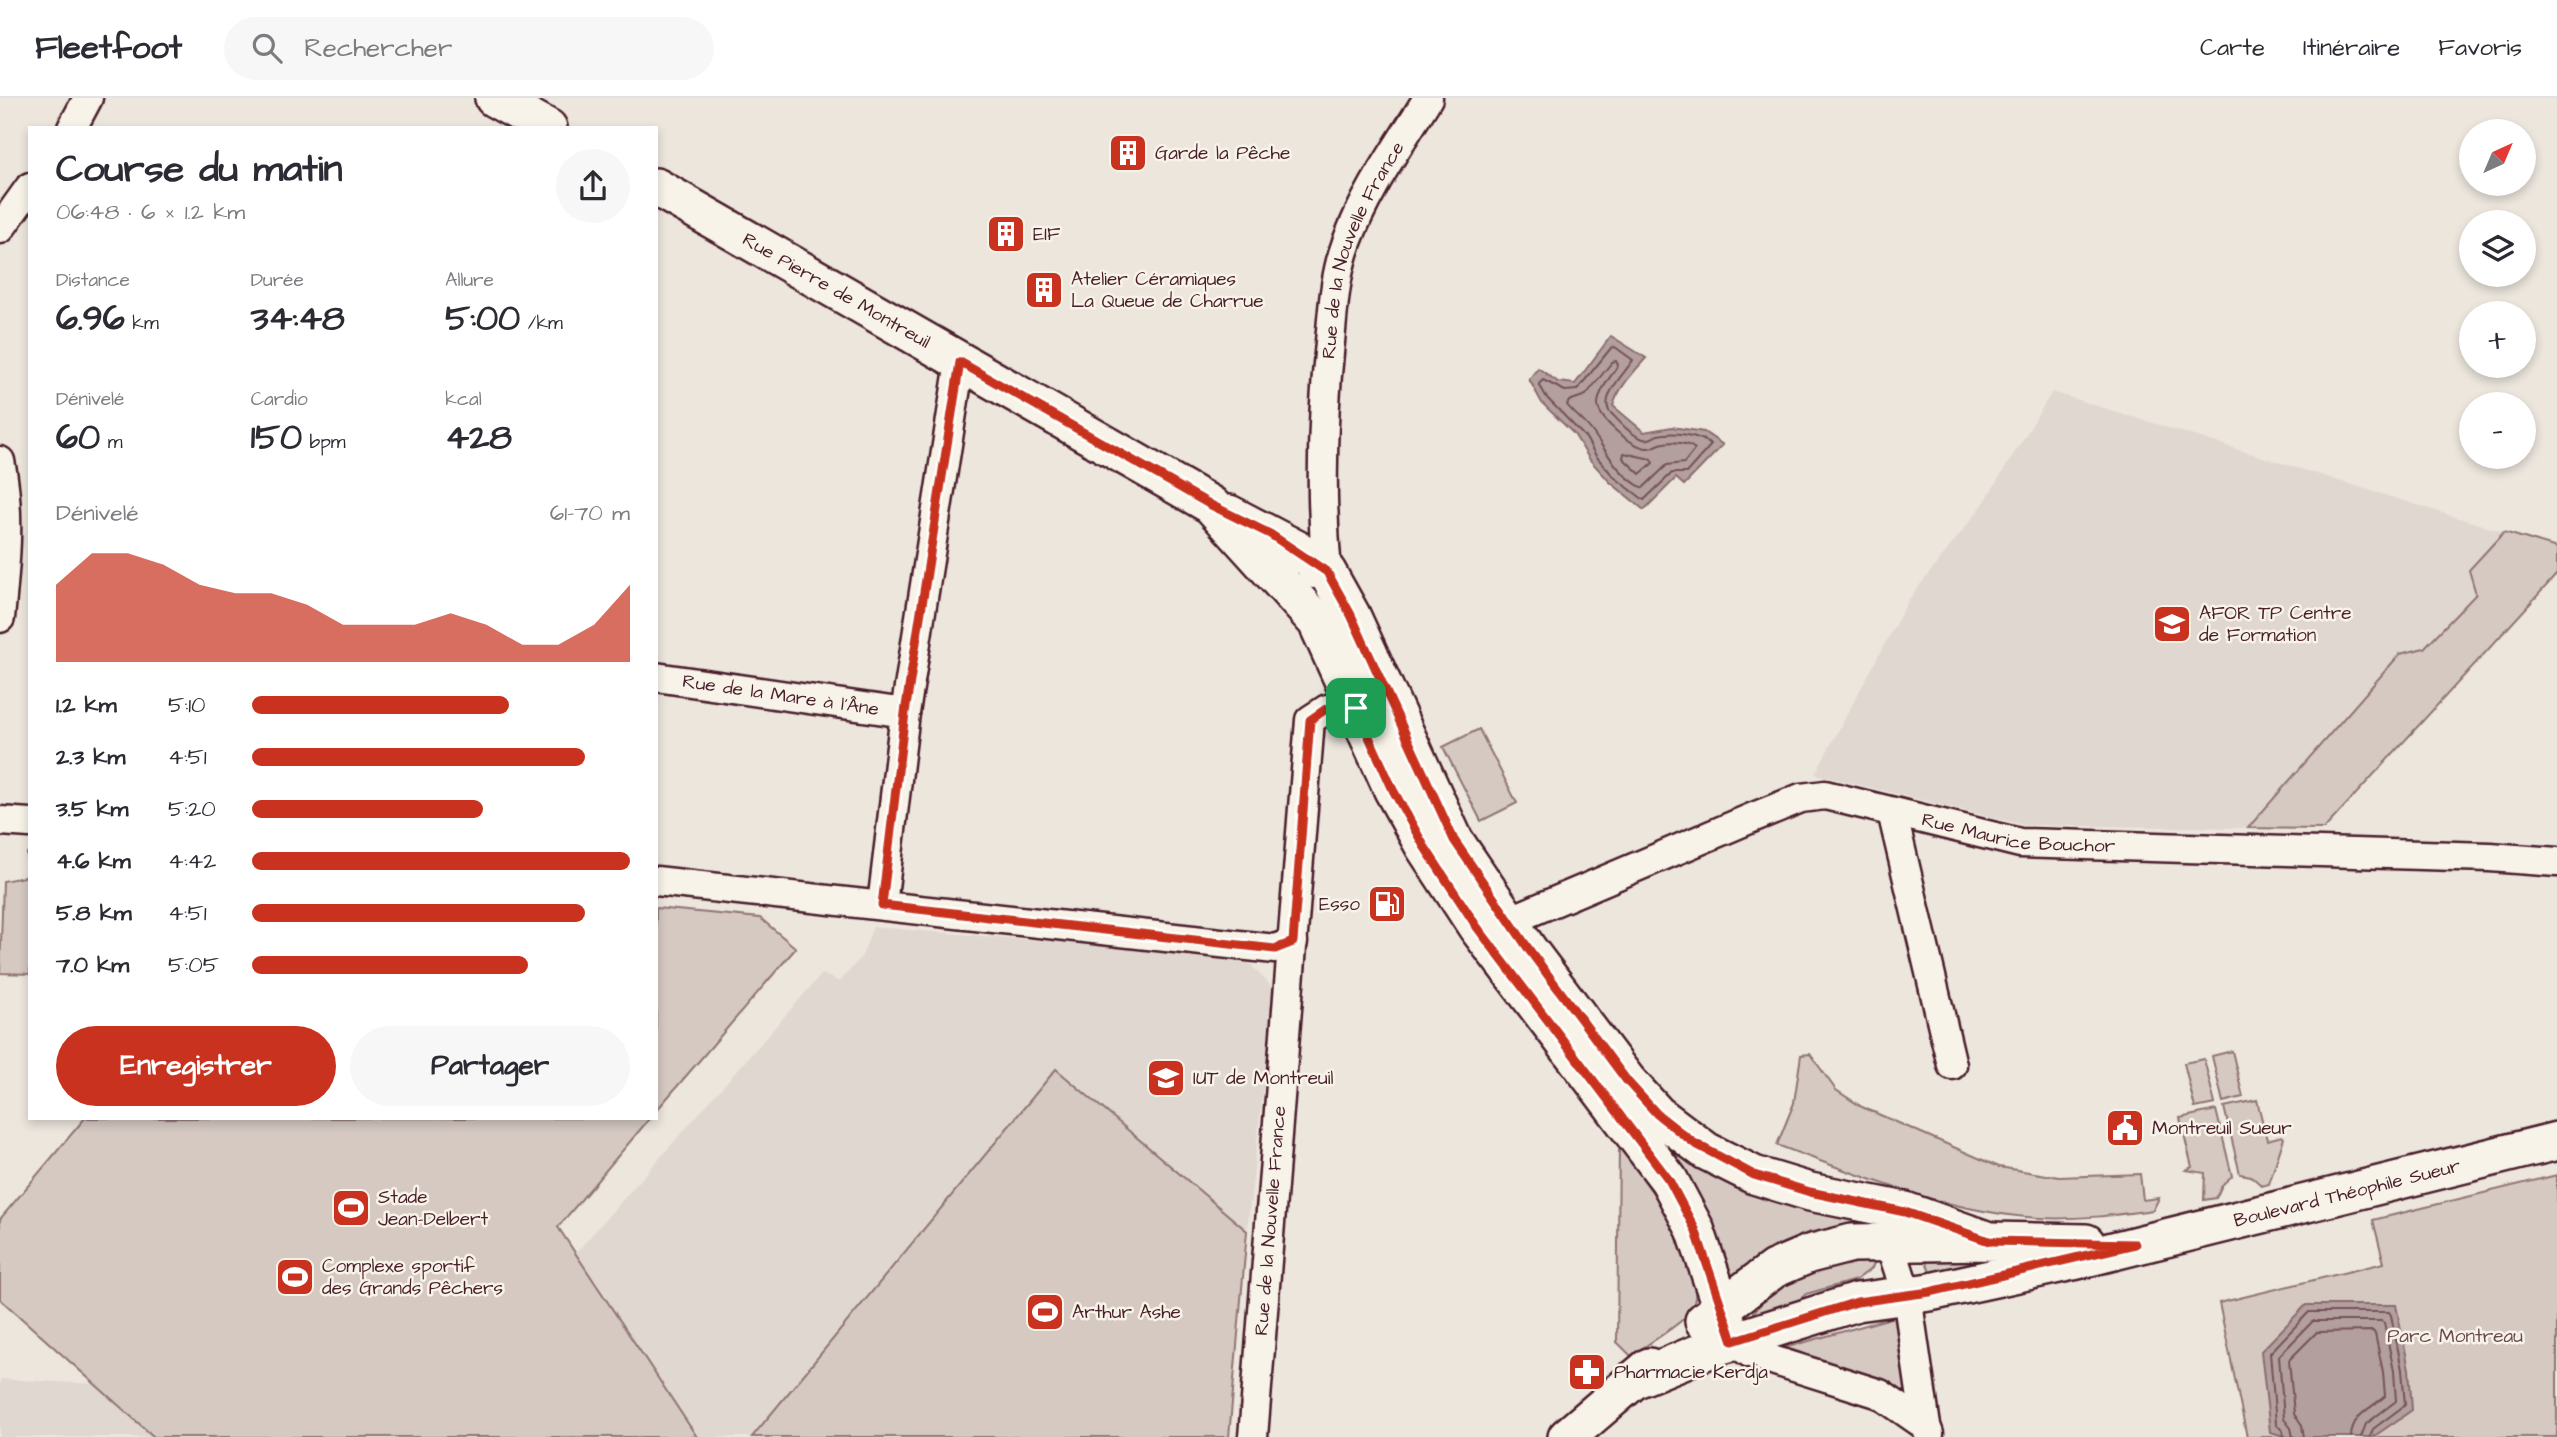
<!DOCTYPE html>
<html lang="fr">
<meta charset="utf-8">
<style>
body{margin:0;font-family:"Architects Daughter",sans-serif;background:#f7f7f7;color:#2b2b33;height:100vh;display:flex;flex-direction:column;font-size:26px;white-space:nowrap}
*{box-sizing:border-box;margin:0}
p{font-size:23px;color:#7c7c81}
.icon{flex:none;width:38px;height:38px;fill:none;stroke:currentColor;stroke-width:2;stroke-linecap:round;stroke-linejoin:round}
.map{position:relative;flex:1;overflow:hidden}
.side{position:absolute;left:28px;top:28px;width:630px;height:994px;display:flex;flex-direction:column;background:#fff;border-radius:0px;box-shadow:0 4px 10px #0003}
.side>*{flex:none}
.needle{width:46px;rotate:44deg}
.tools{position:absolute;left:2459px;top:21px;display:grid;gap:14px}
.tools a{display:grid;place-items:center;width:77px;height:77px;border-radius:50%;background:#fff;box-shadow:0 4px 10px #0003;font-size:35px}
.pin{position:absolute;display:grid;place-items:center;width:60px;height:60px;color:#fff;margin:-30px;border-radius:14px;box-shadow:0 4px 10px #0006}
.round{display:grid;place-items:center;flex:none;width:74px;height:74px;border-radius:37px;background:#f7f7f7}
.headline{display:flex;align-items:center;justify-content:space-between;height:119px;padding:0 28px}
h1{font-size:38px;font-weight:700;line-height:52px}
.metrics{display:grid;grid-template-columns:repeat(3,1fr);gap:10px;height:119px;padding:7px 28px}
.metrics div{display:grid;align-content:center}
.metrics b{font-size:35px;font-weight:700}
.metrics small{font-size:19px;font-weight:400}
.metrics p{font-size:19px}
.chart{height:196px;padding:14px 28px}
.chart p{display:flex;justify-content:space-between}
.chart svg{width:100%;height:126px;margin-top:7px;fill:#c8321e;opacity:.7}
.action{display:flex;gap:14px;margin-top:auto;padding:14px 28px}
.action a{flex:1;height:80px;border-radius:42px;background:#c8321e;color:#fff;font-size:28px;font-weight:700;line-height:80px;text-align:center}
.action a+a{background:#f7f7f7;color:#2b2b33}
ul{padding:0 28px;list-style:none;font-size:23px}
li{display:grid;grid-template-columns:112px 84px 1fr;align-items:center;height:52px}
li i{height:18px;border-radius:9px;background:#c8321e}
header{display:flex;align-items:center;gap:42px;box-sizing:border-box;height:98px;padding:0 35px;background:#fff;border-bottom:2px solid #e1e1e2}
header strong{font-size:33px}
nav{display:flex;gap:38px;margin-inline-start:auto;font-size:24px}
.search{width:490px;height:63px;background:#f7f7f7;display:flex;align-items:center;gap:18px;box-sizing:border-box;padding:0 24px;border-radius:38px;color:#7c7c81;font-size:26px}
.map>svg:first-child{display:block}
.built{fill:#e0d7d0}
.green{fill:#d5c9c2;stroke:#907476;stroke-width:2}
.water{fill:#b39f9d;stroke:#896c6f;stroke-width:2}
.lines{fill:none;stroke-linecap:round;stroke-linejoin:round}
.shore{stroke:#745259;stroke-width:2}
.minor-casing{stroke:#4a1f2b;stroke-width:33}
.major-casing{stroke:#4a1f2b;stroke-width:42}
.minor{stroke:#f7f3e8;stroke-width:28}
.major{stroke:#f7f3e8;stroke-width:37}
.route-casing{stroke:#fff;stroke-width:14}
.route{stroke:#c8321e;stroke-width:9}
.labels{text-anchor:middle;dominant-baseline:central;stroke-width:5;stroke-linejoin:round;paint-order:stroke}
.poi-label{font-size:19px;fill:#4a1f2b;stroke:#f7f3e8;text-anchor:start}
.street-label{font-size:19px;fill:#4a1f2b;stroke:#f7f3e8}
.park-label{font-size:19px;fill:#6d4a51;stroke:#f7f3e8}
</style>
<header>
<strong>Fleetfoot</strong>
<div class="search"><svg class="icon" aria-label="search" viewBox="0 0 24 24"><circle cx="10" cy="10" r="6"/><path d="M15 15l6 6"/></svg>Rechercher</div>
<nav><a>Carte</a><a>Itinéraire</a><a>Favoris</a></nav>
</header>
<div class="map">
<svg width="2557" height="1339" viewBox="0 0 2557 1339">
<rect width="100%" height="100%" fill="#ece6dd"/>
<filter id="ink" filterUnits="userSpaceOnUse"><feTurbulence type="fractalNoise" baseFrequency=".0143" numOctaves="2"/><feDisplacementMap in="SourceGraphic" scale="14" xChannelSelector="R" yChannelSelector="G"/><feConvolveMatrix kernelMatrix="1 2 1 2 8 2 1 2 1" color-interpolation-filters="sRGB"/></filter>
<g filter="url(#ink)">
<!-- built -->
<path class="built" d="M2052 294 2504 434 2469 472 2476 496 2424 550 2400 556 2248 730 2023 727 1815 676 1909 501 1982 408Z
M873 829 1243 859 1274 891 1247 1133 1056 971 752 1339H697L574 1157 822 876 840 884 862 858Z
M0 1281 96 1286 154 1339H0Z"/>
<!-- green -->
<path class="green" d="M2504 434 2557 450V476L2324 731 2248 730 2400 556 2424 550 2476 496 2469 472Z
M1479 631 1517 705 1481 723 1443 649Z
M27 755H30V876L0 875 3 783 29 778Z
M656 810 760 820 796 850 656 1013Z
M2232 953 2243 999 2223 1004 2212 958Z
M1810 956 1836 992 1862 1009 1999 1069 2059 1079 2140 1076 2143 1102 2159 1100 2153 1112C2116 1117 2078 1122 2040 1120 1949 1115 1861 1078 1777 1047L1794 1005 1801 957Z
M2204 961 2215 1006 2195 1010 2184 965Z
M1056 971 1247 1133 1229 1339H752Z
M2257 1002 2267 1042 2282 1038 2284 1040 2269 1086 2262 1088 2251 1078 2240 1076 2224 1009Z
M2216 1012 2232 1078 2222 1087 2216 1100 2204 1102 2205 1075 2186 1072 2192 1069 2180 1020Z
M1638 1016 1795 1105 1862 1124 1807 1135 1776 1148 1726 1182Z
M85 1020H650L558 1129 697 1339H154L0 1201V1121Z
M1619 1048C1644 1081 1713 1171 1691 1213 1685 1224 1643 1249 1631 1258L1617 1244Z
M2557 1077V1339H2247L2219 1205 2384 1165 2373 1122Z
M1924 1156H2055L1931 1178Z
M1877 1157 1872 1170 1856 1182 1806 1196 1786 1214 1757 1222 1754 1214 1772 1192 1798 1173Z
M1898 1218 1912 1307 1777 1252Z"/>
<!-- water -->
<path class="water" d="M1611 238 1646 260C1634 274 1618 290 1613 308L1644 334 1672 329 1704 334 1723 347 1684 387 1676 380 1644 412 1610 384 1590 362 1574 336 1542 305 1529 281 1538 270 1558 284 1575 286Z
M2306 1207H2396L2409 1271 2412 1312 2373 1339H2288L2270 1334 2261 1253Z"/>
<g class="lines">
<!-- shore -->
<path class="shore" d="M1615 249 1633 262C1625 275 1601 297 1609 313 1618 322 1630 337 1643 341 1650 343 1652 339 1658 337 1673 333 1700 337 1711 347L1686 375H1672L1644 402 1614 379 1596 358 1586 340 1547 300 1539 286 1543 282 1565 293 1577 292 1611 250Z
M1616 263 1618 267C1611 279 1599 292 1598 306 1597 321 1634 351 1648 350 1654 350 1658 346 1664 345 1673 343 1688 345 1695 351L1684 365 1667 367 1643 390C1620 379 1608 356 1594 336 1587 325 1575 317 1567 307L1569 303 1586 297 1612 264Z
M1624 355 1651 361 1653 365 1640 376 1623 360Z
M2284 1339 2283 1333 2276 1326 2270 1255 2309 1214H2389L2391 1217 2402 1272 2405 1307 2373 1331 2370 1339
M2293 1339 2291 1330 2284 1321 2279 1258 2313 1223H2381L2384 1225 2394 1273 2396 1303 2366 1326 2361 1339
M2304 1339 2302 1328 2294 1316 2289 1262 2317 1234 2373 1233 2375 1236 2383 1274 2385 1298C2371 1311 2352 1316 2351 1339"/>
<defs>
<g id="minor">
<path d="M72 30 88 0"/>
<path d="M0 131 30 89"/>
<path d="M0 363C11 415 5 468 0 520"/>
<path id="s1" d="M1313 476 1327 474C1320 397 1322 321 1330 244 1333 211 1335 175 1347 144 1366 93 1400 46 1428 0"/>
<path id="s2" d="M656 579 905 615"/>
<path d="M1892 714 1952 967"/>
<path d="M0 723 30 725"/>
<path d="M656 783 1275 851 1293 844"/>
<path d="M882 807 905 615 960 264"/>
<path id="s3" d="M1509 823 1754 719 1801 700 1825 697 2020 745 2490 759 2557 764"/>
<path d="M1895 1161 1907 1198 1926 1328 1929 1336"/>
<path d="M1733 1243 1750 1255 1880 1296 1926 1328"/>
<path id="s4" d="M1253 1339 1310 622 1327 611 1356 610"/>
</g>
<g id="major">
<path d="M494 0 548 30"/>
<path id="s5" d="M656 89 1211 407 1317 524 1393 692 1424 748 1477 829 1669 1082 1695 1131 1733 1243"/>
<path d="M1229 416 1298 452 1327 474 1351 517 1454 742 1529 853 1627 983 1657 1016 1706 1053 1754 1077 1810 1094 1905 1113 1989 1143"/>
<path d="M1704 1223 1774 1171 1809 1156 1852 1145 1989 1143 2086 1145"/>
<path id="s6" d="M1631 1283 1712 1250 1857 1204 1930 1194 2073 1163 2557 1043"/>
<path d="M1567 1339 1649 1269"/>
</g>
</defs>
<!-- minor casing -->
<use href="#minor" class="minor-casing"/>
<!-- major casing -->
<use href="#major" class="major-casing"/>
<!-- minor -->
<use href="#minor" class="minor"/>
<!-- major -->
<use href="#major" class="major"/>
</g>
</g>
<g class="lines" filter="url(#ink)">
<defs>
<path id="route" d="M960 264 1211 407 1270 436 1327 474 1351 517 1454 742 1530 853 1627 983 1657 1016 1694 1045 1754 1077 1810 1094 1905 1114 1989 1143 2135 1146 1930 1194 1857 1204 1733 1243 1695 1131 1669 1082 1477 829 1424 748 1393 692 1356 610 1326 611 1310 622 1293 844 1275 851 882 807 905 615Z"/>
</defs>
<!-- route casing -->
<use href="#route" class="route-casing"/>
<!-- route -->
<use href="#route" class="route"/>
</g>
<!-- icons -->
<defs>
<symbol id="building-square" viewBox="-11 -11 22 22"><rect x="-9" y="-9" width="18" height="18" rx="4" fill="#c8321e" stroke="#f7f3e8"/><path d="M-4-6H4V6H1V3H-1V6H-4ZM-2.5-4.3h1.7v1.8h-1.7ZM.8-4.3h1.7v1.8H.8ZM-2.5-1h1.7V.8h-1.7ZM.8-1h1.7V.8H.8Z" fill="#fff"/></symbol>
<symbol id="school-square" viewBox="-11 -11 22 22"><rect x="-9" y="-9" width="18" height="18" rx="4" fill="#c8321e" stroke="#f7f3e8"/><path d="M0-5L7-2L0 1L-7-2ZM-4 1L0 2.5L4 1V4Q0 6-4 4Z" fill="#fff"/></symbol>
<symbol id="fuel-square" viewBox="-11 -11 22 22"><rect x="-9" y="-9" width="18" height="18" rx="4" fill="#c8321e" stroke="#f7f3e8"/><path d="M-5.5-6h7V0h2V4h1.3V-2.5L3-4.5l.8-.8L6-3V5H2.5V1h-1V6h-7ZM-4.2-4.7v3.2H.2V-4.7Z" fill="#fff"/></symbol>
<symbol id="university-square" viewBox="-11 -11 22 22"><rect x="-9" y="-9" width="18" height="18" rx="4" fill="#c8321e" stroke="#f7f3e8"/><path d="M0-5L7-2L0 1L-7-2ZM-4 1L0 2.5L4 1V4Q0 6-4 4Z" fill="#fff"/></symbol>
<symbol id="civic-square" viewBox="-11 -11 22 22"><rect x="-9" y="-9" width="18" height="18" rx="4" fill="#c8321e" stroke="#f7f3e8"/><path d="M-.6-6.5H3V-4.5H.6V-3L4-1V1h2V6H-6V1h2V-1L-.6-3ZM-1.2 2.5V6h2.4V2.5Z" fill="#fff"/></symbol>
<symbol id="stadium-square" viewBox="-11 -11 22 22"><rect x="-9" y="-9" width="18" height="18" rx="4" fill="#c8321e" stroke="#f7f3e8"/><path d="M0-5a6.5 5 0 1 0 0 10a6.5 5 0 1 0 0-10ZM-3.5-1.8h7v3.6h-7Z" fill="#fff"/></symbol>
<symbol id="pharmacy-square" viewBox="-11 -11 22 22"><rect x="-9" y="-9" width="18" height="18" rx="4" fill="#c8321e" stroke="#f7f3e8"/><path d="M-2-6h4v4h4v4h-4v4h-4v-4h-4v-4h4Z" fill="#fff"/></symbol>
</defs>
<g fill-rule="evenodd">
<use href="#building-square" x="1106" y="33" width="44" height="44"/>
<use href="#building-square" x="984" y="114" width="44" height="44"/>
<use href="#building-square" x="1022" y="170" width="44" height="44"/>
<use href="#school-square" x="2150" y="504" width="44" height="44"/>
<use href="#fuel-square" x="1365" y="784" width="44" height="44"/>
<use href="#university-square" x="1144" y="958" width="44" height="44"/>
<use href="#civic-square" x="2103" y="1008" width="44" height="44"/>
<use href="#stadium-square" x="329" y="1088" width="44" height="44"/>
<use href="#stadium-square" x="273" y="1157" width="44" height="44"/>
<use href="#stadium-square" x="1023" y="1192" width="44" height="44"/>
<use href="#pharmacy-square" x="1565" y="1252" width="44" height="44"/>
</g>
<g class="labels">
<!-- poi labels -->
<g class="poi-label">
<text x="1155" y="55">Garde la Pêche</text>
<text x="1033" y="136">EIF</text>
<text x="1071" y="181">Atelier Céramiques<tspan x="1071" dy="22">La Queue de Charrue</tspan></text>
<text x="2199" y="515">AFOR TP Centre<tspan x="2199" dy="22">de Formation</tspan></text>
<text x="1360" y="806" text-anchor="end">Esso</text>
<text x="1193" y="980">IUT de Montreuil</text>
<text x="2152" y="1030">Montreuil Sueur</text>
<text x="378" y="1099">Stade<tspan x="378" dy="22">Jean-Delbert</tspan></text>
<text x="322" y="1168">Complexe sportif<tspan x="322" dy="22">des Grands Pêchers</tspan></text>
<text x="1072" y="1214">Arthur Ashe</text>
<text x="1614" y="1274">Pharmacie Kerdja</text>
</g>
<!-- street labels -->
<g class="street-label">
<text stroke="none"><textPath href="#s1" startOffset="343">Rue de la Nouvelle France</textPath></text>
<text stroke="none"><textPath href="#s5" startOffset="208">Rue Pierre de Montreuil</textPath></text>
<text stroke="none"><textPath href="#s2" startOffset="126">Rue de la Mare à l'Âne</textPath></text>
<text stroke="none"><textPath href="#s3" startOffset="539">Rue Maurice Bouchor</textPath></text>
<text stroke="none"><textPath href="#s6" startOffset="742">Boulevard Théophile Sueur</textPath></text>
<text stroke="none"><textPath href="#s4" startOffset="217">Rue de la Nouvelle France</textPath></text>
</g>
<!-- park labels -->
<g class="park-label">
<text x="2455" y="1238">Parc Montreau</text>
</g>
</g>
</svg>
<div class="tools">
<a><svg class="needle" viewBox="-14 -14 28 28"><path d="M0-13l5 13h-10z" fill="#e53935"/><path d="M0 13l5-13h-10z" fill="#7c7c81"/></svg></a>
<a><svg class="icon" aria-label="layers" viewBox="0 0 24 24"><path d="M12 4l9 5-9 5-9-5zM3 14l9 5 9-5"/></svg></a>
<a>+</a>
<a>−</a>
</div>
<div class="pin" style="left:1356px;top:610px;background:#1e9e55"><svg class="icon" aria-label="arrive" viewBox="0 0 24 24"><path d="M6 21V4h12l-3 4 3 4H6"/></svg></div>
<section class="side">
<div class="headline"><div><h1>Course du matin</h1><p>06:48 · 6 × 1.2 km</p></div><a class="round"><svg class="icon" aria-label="share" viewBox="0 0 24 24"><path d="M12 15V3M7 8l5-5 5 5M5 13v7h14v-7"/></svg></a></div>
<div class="metrics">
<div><p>Distance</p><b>6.96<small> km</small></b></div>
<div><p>Durée</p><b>34:48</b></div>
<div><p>Allure</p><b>5:00<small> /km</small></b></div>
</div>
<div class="metrics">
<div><p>Dénivelé</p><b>60<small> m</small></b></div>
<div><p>Cardio</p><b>150<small> bpm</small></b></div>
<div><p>kcal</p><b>428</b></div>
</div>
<div class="chart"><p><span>Dénivelé</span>61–70 m</p>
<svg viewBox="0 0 160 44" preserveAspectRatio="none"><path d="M0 44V17L10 6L20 6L30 10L40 17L50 20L60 20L70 24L80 31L90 31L100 31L110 27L120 31L130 38L140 38L150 31L160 17V44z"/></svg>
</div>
<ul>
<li><b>1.2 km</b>5:10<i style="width:68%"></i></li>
<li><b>2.3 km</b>4:51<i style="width:88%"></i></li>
<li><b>3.5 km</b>5:20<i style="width:61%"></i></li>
<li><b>4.6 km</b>4:42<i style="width:100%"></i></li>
<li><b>5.8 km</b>4:51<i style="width:88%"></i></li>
<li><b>7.0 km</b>5:05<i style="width:73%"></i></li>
</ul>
<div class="action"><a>Enregistrer</a><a>Partager</a></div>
</section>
</div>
